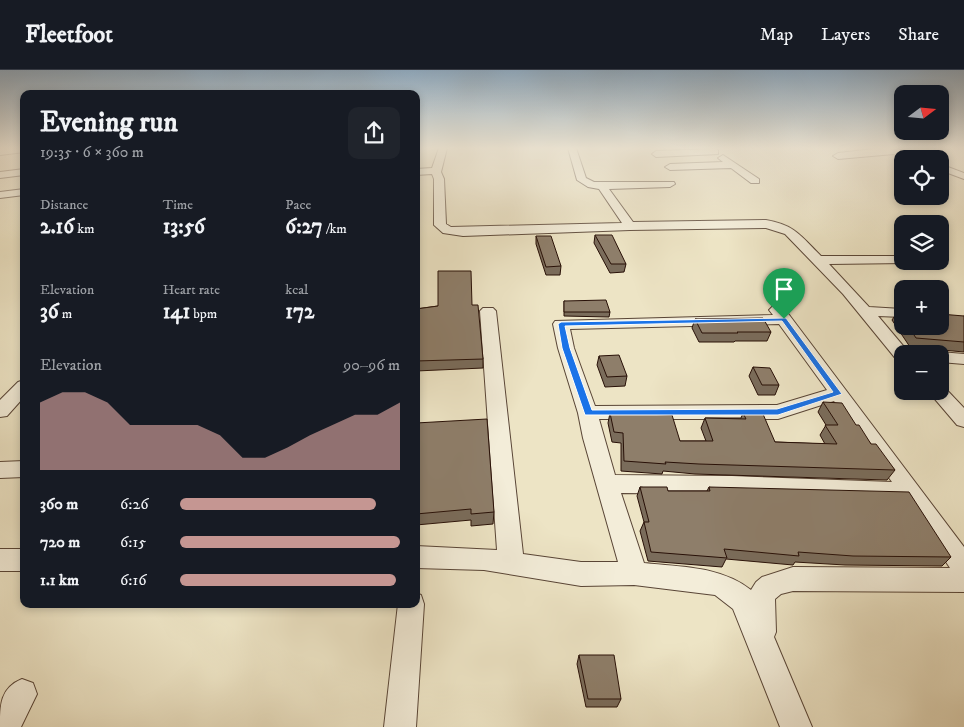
<!DOCTYPE html>
<meta charset="utf-8">
<style>
body{margin:0;font-family:"IM FELL DW Pica",serif;background:#20242c;color:#f1f3f6;height:100vh;display:flex;flex-direction:column;font-size:19px;white-space:nowrap}
*{box-sizing:border-box;margin:0}
p{font-size:16px;color:#9ea1a6}
.icon{flex:none;width:28px;height:28px;fill:none;stroke:currentColor;stroke-width:2;stroke-linecap:round;stroke-linejoin:round}
.map{position:relative;flex:1;overflow:hidden}
.details{position:absolute;left:20px;top:20px;width:400px;height:518px;display:flex;flex-direction:column;background:#171b24;border-radius:10px;box-shadow:0 2px 8px #0003}
.details>*{flex:none}
.needle{width:32px;rotate:74deg}
.tools{position:absolute;left:894px;top:15px;display:grid;gap:10px}
.tools a{display:grid;place-items:center;width:55px;height:55px;border-radius:10px;background:#171b24;box-shadow:0 2px 8px #0003;font-size:25px}
.pin{position:absolute;display:grid;place-items:center;width:42px;height:42px;color:#fff;margin:-51px -21px;border-radius:50% 50% 50% 0;rotate:-45deg;box-shadow:0 0 5px #0007}
.pin .icon{rotate:45deg}
.round{display:grid;place-items:center;flex:none;width:52px;height:52px;border-radius:10px;background:#20242c}
.overview{display:flex;align-items:center;justify-content:space-between;height:85px;padding:0 20px}
h1{font-size:28px;font-weight:700;line-height:38px}
.stats{display:grid;grid-template-columns:repeat(3,1fr);gap:8px;height:85px;padding:5px 20px}
.stats div{display:grid;align-content:center}
.stats b{font-size:21px;font-weight:700}
.stats small{font-size:14px;font-weight:400}
.stats p{font-size:14px}
.chart{height:140px;padding:10px 20px}
.chart p{display:flex;justify-content:space-between}
.chart svg{width:100%;height:90px;margin-top:5px;fill:#c59692;opacity:.7}
ul{padding:0 20px;list-style:none;font-size:16px}
li{display:grid;grid-template-columns:80px 60px 1fr;align-items:center;height:38px}
li i{height:12px;border-radius:6px;background:#c59692}
header{display:flex;align-items:center;gap:30px;box-sizing:border-box;height:70px;padding:0 25px;background:#171b24;border-bottom:1px solid #363941}
header strong{font-size:24px}
nav{display:flex;gap:28px;margin-inline-start:auto;font-size:18px}
.map>svg:first-child{display:block}
.lines{fill:none;stroke-linecap:round;stroke-linejoin:round}
.minor-casing{stroke:#594536;stroke-width:2}
.minor{fill:#f3edd9;fill-rule:evenodd}
.wall{fill:#7a6c5b;stroke:#281007}
.building{fill:#8e7e6a;stroke:#281007}
.route{fill:#1a73e8;stroke:#fff;fill-rule:evenodd}
</style>
<header>
<strong>Fleetfoot</strong>
<nav><a>Map</a><a>Layers</a><a>Share</a></nav>
</header>
<div class="map">
<svg width="964" height="657" viewBox="0 0 964 657">
<rect width="100%" height="100%" fill="#ede4c5"/>
<filter id="stains"><feTurbulence type="fractalNoise" baseFrequency=".004" numOctaves="4"/><feColorMatrix values="0 0 0 0 .2 0 0 0 0 .09 0 0 0 0 .02 0 0 0 .5 -.17"/></filter>
<radialGradient id="worn" r=".72"><stop offset=".6" stop-color="#630" stop-opacity="0"/><stop offset="1" stop-color="#630" stop-opacity=".3"/></radialGradient>
<g class="lines">
<defs>
<path id="minor" d="M24 78V82L0 85V79Z
M439 78H447L441 102 444 109 446 154 451 157 622 153 599 119 588 117 577 110 568 78H576L586 108 594 112H674L675 114 670 117 609 119 633 152 766 150C795 155 801 166 821 186H902V191H908L907 193 829 194 869 237 902 239V247L878 246 910 284H902V290L896 289 843 224 785 164 766 158 630 160 463 166 443 163 434 155V109L432 104 416 105V99L432 98Z
M883 78H896L921 89H908L894 84 838 89 833 86 838 83Z
M715 79 718 80V84L656 87 652 84 656 81Z
M723 85 759 109V113H751L731 98 670 100 665 97 670 94 723 92 718 88Z
M940 94 964 103V109L940 100Z
M24 99V105L0 108V102Z
M24 119V125L0 128V122Z
M777 235 782 237 790 246 964 477V522L793 521 781 524 775 529 776 562 774 567 812 657H780L733 539 715 525 634 515 581 516 484 500 416 498V476L497 480 480 241 483 238H493L496 241 523 484 581 492H618L583 368 578 343 558 278 553 254 555 251 773 245 769 240 772 237ZM779 254 827 320 777 335 595 336 574 278 570 259ZM834 331 892 412 732 406 615 405 599 349H778ZM621 423 732 424 905 430 950 498 793 497 762 507 756 512 751 520C721 496 681 497 644 493Z
M940 282 964 284V294L940 292V284H934Z
M24 310V327L7 346 0 347V330L18 312Z
M940 316 944 317 964 338V357L957 355 928 321H940Z
M24 391V407L0 408V392Z
M0 479H24V501H0Z
M416 523 421 525 424 534 416 657H384L398 534H416Z
M22 609 33 613 37 624 21 657H0C0 635 0 618 22 609Z"/>
</defs>
<!-- minor casing -->
<use href="#minor" class="minor-casing"/>
<!-- minor -->
<use href="#minor" class="minor"/>
</g>
<!-- wall -->
<path class="wall" d="M595 165 626 194 624 202 610 203 594 173Z
M536 166 561 196 560 205H546L536 174Z
M564 231 610 242 609 247 564 246Z
M472 235 483 289V298L416 301V239L438 236Z
M898 241H902V256H940L964 246V282L910 277 892 250Z
M695 249 771 262 767 271H735L734 272H699L692 258Z
M599 286 627 306 625 316 605 317 597 295Z
M753 297 779 315 775 325H758L749 306Z
M823 332 856 355 871 374 895 400 887 410 695 404 663 401 662 404 621 401V373L612 372 608 353 610 343 680 371H706L701 358 705 348H741L743 343 775 372 825 374 820 365 826 355 818 342Z
M416 353 494 442 493 454 471 456V450L416 455Z
M640 417 668 421H707L709 417 951 487 942 496 845 495 795 492 793 495 726 489 722 497 648 491 640 461 644 452 637 426Z
M579 585 621 629 617 637H586L577 594Z"/>
<!-- building -->
<path class="building" d="M595 165H612L626 194H611Z
M536 166H551L561 196 546 197Z
M438 201H471L472 235H478L483 289 416 291V239L438 236Z
M606 230 610 242H564V231Z
M898 241H902V248Z
M940 244 964 246V272L916 268 908 256H940Z
M763 248 771 262H737L738 263H702L695 249Z
M619 285 627 306 607 307 599 286Z
M753 297 770 298 779 315H762Z
M823 332 842 333 856 355H859L871 374H876L895 400 699 394 665 392 666 394 624 391 623 363 614 362 610 343 672 345 680 371H713L705 348 746 349 743 343 763 344 775 372 837 374 825 355H838Z
M487 349 494 442 471 444V439L416 444V353Z
M640 417H667L668 421H710L709 417 909 422 951 487 853 486 798 482 799 486 724 479 727 488 651 482 644 452H649Z
M579 585H614L621 629H588Z"/>
<!-- sky -->
<linearGradient id="sky" x2="0" y2="1"><stop stop-color="#8faac0"/><stop offset="0.46" stop-color="#f7f3e5"/><stop offset="1" stop-color="#f7f3e5" stop-opacity="0"/></linearGradient>
<rect width="964" height="170" fill="url(#sky)"/>
<!-- route -->
<path class="route" d="M786 248 842 324 778 345H585L562 278 558 254 561 252ZM782 251 833 322 777 339 592 340 570 278 565 256Z"/>
<rect width="100%" height="100%" filter="url(#stains)"/>
<rect width="100%" height="100%" fill="url(#worn)"/>
</svg>
<div class="tools">
<a><svg class="needle" viewBox="-14 -14 28 28"><path d="M0-13l5 13h-10z" fill="#e53935"/><path d="M0 13l5-13h-10z" fill="#9ea1a6"/></svg></a>
<a><svg class="icon" aria-label="locate" viewBox="0 0 24 24"><circle cx="12" cy="12" r="6"/><path d="M12 2v4M12 18v4M2 12h4M18 12h4"/></svg></a>
<a><svg class="icon" aria-label="layers" viewBox="0 0 24 24"><path d="M12 4l9 5-9 5-9-5zM3 14l9 5 9-5"/></svg></a>
<a>+</a>
<a>−</a>
</div>
<div class="pin" style="left:784px;top:249px;background:#1e9e55"><svg class="icon" aria-label="arrive" viewBox="0 0 24 24"><path d="M6 21V4h12l-3 4 3 4H6"/></svg></div>
<section class="details">
<div class="overview"><div><h1>Evening run</h1><p>19:35 · 6 × 360 m</p></div><a class="round"><svg class="icon" aria-label="share" viewBox="0 0 24 24"><path d="M12 15V3M7 8l5-5 5 5M5 13v7h14v-7"/></svg></a></div>
<div class="stats">
<div><p>Distance</p><b>2.16<small> km</small></b></div>
<div><p>Time</p><b>13:56</b></div>
<div><p>Pace</p><b>6:27<small> /km</small></b></div>
</div>
<div class="stats">
<div><p>Elevation</p><b>36<small> m</small></b></div>
<div><p>Heart rate</p><b>141<small> bpm</small></b></div>
<div><p>kcal</p><b>172</b></div>
</div>
<div class="chart"><p><span>Elevation</span>90–96 m</p>
<svg viewBox="0 0 160 44" preserveAspectRatio="none"><path d="M0 44V11L10 6L20 6L30 11L40 22L50 22L60 22L70 22L80 27L90 38L100 38L110 33L120 27L130 22L140 17L150 17L160 11V44z"/></svg>
</div>
<ul>
<li><b>360 m</b>6:26<i style="width:89%"></i></li>
<li><b>720 m</b>6:15<i style="width:100%"></i></li>
<li><b>1.1 km</b>6:16<i style="width:98%"></i></li>
</ul>
</section>
</div>
